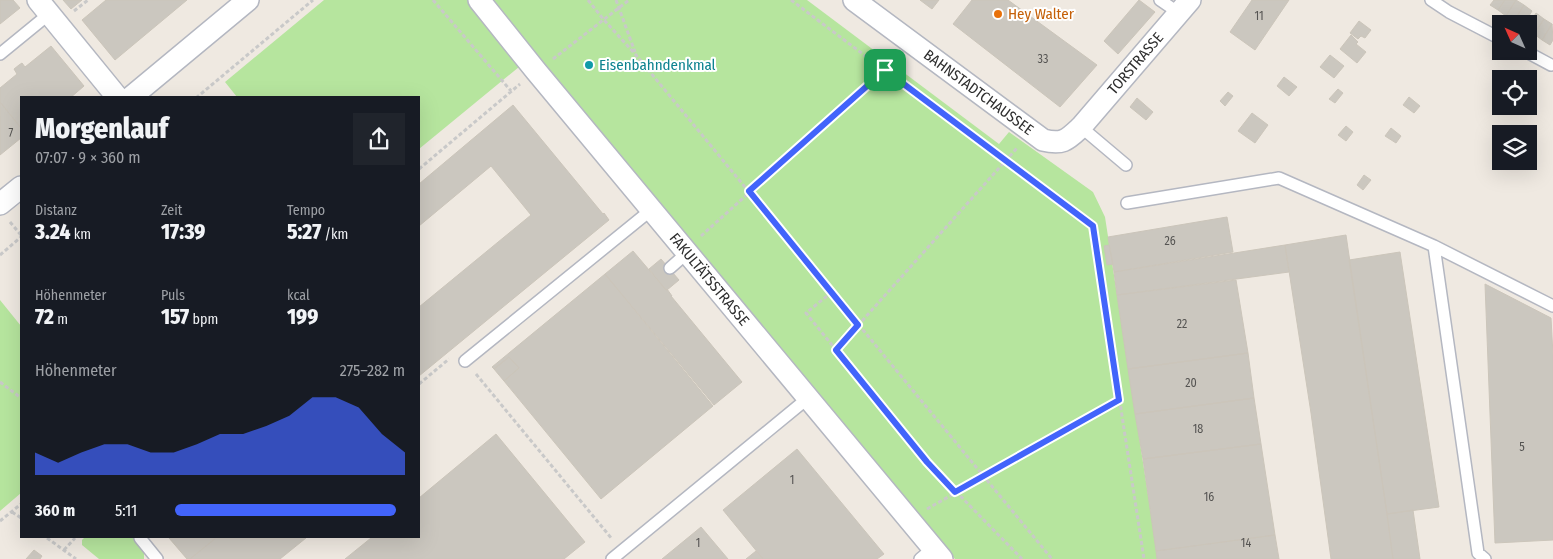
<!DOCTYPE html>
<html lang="de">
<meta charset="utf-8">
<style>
body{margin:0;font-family:"Fira Sans Condensed",sans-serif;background:#20242c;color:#f1f3f6;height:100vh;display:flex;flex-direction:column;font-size:19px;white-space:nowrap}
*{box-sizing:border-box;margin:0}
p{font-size:16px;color:#9ea1a6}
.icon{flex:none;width:28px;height:28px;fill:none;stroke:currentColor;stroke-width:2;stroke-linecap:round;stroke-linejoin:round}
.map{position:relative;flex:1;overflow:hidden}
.side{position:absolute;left:20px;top:96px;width:400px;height:442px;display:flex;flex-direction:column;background:#171b24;border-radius:0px;box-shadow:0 5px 20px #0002}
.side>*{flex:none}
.needle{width:32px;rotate:315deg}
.buttons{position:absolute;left:1492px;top:15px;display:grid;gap:10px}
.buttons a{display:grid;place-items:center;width:45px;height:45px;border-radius:0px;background:#171b24;box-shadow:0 5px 20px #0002;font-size:25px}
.pin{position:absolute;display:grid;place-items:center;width:42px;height:42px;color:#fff;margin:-21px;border-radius:10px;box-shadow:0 2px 8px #0006}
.round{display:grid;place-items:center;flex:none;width:52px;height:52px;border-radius:0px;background:#20242c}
.head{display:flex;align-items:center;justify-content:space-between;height:85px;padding:0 15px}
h1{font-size:28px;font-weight:800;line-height:38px}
.figures{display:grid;grid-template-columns:repeat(3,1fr);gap:8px;height:85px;padding:5px 15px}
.figures div{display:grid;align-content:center}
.figures b{font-size:21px;font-weight:800}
.figures small{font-size:14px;font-weight:400}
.figures p{font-size:14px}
.chart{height:140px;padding:10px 15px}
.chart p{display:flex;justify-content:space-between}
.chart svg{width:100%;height:90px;margin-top:5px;fill:#4264fb;opacity:.7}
ul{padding:0 15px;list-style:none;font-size:16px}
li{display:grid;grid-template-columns:80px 60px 1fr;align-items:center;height:38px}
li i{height:12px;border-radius:6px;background:#4264fb}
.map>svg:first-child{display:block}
.green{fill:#b6e59e}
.building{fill:#cbc7bf;stroke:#cbc5ba}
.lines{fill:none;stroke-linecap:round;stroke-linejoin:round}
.lane-casing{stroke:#b4b7c1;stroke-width:14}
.street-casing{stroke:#b4b7c1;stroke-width:24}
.path{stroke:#c9c9c9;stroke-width:3;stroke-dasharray:4 2.5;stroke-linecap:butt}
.lane{stroke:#fff;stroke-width:11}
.street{stroke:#fff;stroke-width:21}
.route-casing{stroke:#fff;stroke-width:10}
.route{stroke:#4264fb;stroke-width:6}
.food-dot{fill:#e8710a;stroke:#fff;stroke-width:2}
.culture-dot{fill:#0f9aa8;stroke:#fff;stroke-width:2}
.labels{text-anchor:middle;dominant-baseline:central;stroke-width:4;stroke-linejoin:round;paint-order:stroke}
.number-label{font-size:12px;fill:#555452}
.food-label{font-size:15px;fill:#c56008;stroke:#fff;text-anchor:start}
.street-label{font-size:15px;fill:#2e2e2e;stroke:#fff}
.culture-label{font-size:15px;fill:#0d838f;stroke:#fff;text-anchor:start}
</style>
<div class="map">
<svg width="1553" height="559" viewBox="0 0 1553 559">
<rect width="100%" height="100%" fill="#efe9e1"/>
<!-- green -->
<path class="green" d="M324 0H807L999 144 1009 132 1093 192 1105 217 1158 559H955L536 53 419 149V98L237 97 225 82Z
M0 300 21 326V493L0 511Z
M84 538H133L144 551V559H99L82 545V540Z"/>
<!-- building -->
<path class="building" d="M0 0H13L20 8 0 24Z
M63 0H82L71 9Z
M106 0H187L115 60 82 20Z
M920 0H939L932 9Z
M972 0H1008L1097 65 1060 107 953 24Z
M1139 0 1155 12 1118 54 1104 41Z
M1252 0H1289L1255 50 1230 32Z
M1494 0H1505L1498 10 1490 5Z
M1505 0H1516L1506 16 1498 10Z
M1516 0 1524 5 1514 21 1506 16Z
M1524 5 1532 11 1524 24H1518L1514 21Z
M1536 13 1544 19 1534 34 1529 31V25Z
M1544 19 1552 24 1542 40 1534 34Z
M1359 21 1371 30 1365 38 1361 36 1358 39 1350 33Z
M1552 24 1553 40 1550 45 1542 40Z
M1351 35 1358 42 1356 44 1366 52 1357 63 1340 49Z
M51 46 84 86 70 98H21V128L0 102V88L17 74 14 69 19 65 22 63 25 67Z
M1330 55 1344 66 1334 78 1320 67Z
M1284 77 1297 87 1289 96 1277 86Z
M1338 89 1343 93 1335 103 1329 99Z
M1228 92 1233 96 1225 106 1220 101Z
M1409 97 1420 106 1414 113 1403 105Z
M1137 98 1153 112 1146 120 1130 107Z
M0 102 21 128V138L0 155Z
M513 105 603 214 604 213 609 220 419 376V307L531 215 491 166 419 226V184Z
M1252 113 1268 125 1255 143 1238 131Z
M1346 126 1353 132 1346 141 1338 135Z
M1391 128 1401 136 1396 143 1385 136Z
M1364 175 1371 180 1363 190 1357 185Z
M1227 217 1233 252 1114 272 1108 237Z
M1346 235 1387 514 1393 559H1331L1311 413 1285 245Z
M1109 245 1113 264 1107 265 1104 246Z
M1285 245 1289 272 1117 295 1114 272Z
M633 251 666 290 667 289 672 296H671L742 382 714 405 605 274Z
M1400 252 1439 507 1387 514 1349 260Z
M661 259 679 280 667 290H666L649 269Z
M605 274 713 406 601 499 504 381 519 368 509 357 494 369 492 367Z
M1236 280 1248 353 1128 369 1117 295Z
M1485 284 1551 318 1553 355V540L1495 543Z
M1248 353 1254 398 1135 414 1128 369Z
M509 357 519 368 504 381 494 369Z
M1254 398 1261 444 1143 459 1135 414Z
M496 434 585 542 564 559H345L371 538H419V498Z
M1261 444 1275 535 1156 551 1143 459Z
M797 449 884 554 877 559H763L723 510Z
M1413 510 1420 559H1393L1387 514Z
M701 527 728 559H662Z
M1275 535 1279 559H1157L1156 551Z
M169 538H216L190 559H187Z
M216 538H306L280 559H190Z
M34 550 42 556 40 559H26Z
M756 551 763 559H746Z"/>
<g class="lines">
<defs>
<path id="lane" d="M1160 0 1179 13
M1431 0 1449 12 1501 39
M1525 51 1551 65
M0 54 49 14
M1081 127 1126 165
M1127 203 1279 178 1434 246 1553 306
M1434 246 1478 553 1485 559
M670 268 687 253
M465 361 651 210
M140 538 157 559
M612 559 808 398
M920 559 933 548"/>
<g id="street">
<path d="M38 0 118 98"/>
<path id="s1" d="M479 0 536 71 942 559"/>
<path id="s2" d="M854 0 1043 140C1063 145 1067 140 1081 127L1190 0"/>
<path d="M130 98 248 0"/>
<path d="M0 204 21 187"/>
</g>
</defs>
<!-- lane casing -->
<use href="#lane" class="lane-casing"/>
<!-- street casing -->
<use href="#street" class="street-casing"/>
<!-- path -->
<path class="path" d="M433 0 511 91
M588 0 604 20 636 55 1052 559
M616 0 635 52
M791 0 1093 227 1144 559
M74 11 88 0
M553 59 629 0
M196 98 313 0
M419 169 520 84
M10 222 21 235
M701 236 899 58
M0 255 21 237
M832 292 806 313 927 462 1022 559
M836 350 1017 148
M476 374 612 539
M0 382 21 398
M419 384 449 359
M927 509 1119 400
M12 512 21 518
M0 521 21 504
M47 538 76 559
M64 550 75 538"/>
<!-- lane -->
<use href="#lane" class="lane"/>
<!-- street -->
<use href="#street" class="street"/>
</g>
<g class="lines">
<defs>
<path id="route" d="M885 70 1093 226 1119 400 955 492 927 462 836 350 858 325 749 191Z"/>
</defs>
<!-- route casing -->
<use href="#route" class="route-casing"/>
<!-- route -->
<use href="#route" class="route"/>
</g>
<!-- markers -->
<circle class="food-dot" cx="998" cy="14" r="5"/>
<circle class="culture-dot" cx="589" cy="65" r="5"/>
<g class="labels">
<!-- number labels -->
<g class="number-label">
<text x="1259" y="16">11</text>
<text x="1043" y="59">33</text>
<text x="11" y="133">7</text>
<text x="1170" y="241">26</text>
<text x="1182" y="324">22</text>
<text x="1191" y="383">20</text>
<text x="1198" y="429">18</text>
<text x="1522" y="447">5</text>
<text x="792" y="480">1</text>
<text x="1209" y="497">16</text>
<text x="698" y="543">1</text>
<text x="1246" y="543">14</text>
</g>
<!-- food labels -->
<g class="food-label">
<text x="1008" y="14">Hey Walter</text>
</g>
<!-- street labels -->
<g class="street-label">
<text stroke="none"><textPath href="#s2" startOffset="362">TORSTRASSE</textPath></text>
<text stroke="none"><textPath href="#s2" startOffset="155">BAHNSTADTCHAUSSEE</textPath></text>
<text stroke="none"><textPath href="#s1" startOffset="362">FAKULTÄTSSTRASSE</textPath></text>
</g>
<!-- culture labels -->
<g class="culture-label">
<text x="599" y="65">Eisenbahndenkmal</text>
</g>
</g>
</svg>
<div class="buttons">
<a><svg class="needle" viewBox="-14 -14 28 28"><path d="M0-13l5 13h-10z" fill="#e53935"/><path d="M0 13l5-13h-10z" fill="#9ea1a6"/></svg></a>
<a><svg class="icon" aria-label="locate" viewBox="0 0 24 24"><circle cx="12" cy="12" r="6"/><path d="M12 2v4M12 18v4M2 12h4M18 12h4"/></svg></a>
<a><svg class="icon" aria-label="layers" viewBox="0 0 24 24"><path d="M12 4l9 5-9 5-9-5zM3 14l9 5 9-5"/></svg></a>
</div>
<div class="pin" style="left:885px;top:70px;background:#1e9e55"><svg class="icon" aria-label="arrive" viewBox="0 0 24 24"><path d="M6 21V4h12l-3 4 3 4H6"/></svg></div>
<section class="side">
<div class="head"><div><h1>Morgenlauf</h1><p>07:07 · 9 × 360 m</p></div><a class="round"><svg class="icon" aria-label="share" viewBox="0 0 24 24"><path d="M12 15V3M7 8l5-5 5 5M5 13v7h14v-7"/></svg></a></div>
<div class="figures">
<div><p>Distanz</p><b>3.24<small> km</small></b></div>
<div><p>Zeit</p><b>17:39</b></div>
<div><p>Tempo</p><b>5:27<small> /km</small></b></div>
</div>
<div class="figures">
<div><p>Höhenmeter</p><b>72<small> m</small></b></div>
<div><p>Puls</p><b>157<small> bpm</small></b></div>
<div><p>kcal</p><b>199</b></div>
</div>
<div class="chart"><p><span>Höhenmeter</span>275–282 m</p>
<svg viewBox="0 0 160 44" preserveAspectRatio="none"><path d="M0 44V33L10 38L20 33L30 29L40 29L50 33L60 33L70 29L80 24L90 24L100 20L110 15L120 6L130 6L140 11L150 24L160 33V44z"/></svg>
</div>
<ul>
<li><b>360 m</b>5:11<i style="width:96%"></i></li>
</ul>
</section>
</div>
